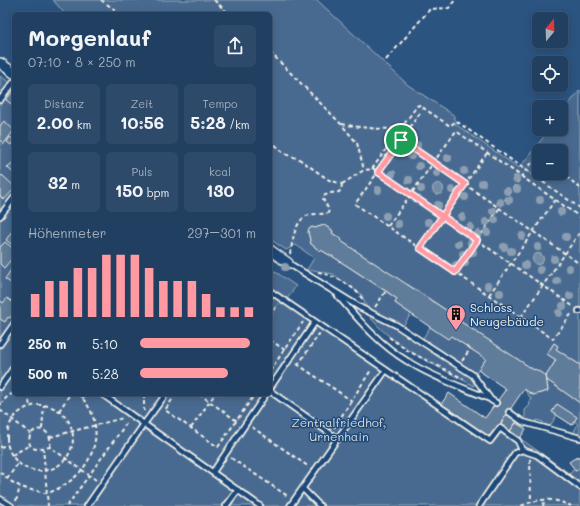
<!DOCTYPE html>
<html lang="de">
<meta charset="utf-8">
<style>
body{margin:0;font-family:Mali,sans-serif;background:#2d4a6a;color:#f1f3f6;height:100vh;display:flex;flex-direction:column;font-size:15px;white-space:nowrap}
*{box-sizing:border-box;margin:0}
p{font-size:13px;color:#a2afbd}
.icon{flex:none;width:22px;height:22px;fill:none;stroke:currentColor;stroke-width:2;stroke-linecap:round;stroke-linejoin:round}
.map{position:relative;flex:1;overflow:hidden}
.panel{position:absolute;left:12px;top:12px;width:260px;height:384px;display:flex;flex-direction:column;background:#213f61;border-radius:6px;box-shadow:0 2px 10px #0003,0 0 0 1px #3e5876}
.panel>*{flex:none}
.needle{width:26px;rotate:19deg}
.tools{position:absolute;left:532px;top:12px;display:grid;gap:8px}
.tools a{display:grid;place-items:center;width:36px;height:36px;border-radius:6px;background:#213f61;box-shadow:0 2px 10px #0003,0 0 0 1px #3e5876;font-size:20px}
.pin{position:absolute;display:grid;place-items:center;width:34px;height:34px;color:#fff;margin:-17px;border:2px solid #fff;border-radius:50%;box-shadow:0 1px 4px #0007}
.round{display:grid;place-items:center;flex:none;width:42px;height:42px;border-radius:6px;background:#2d4a6a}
.head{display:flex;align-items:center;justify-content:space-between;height:68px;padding:0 16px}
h1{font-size:22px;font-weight:700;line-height:30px}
.stats{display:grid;grid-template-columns:repeat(3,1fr);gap:6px;height:68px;padding:4px 16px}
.stats div{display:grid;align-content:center;border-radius:6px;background:#2d4a6a;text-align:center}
.stats b{font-size:17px;font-weight:700}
.stats small{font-size:11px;font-weight:400}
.stats p{font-size:11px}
.chart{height:112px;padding:8px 16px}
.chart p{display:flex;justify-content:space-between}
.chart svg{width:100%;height:72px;margin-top:4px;stroke:#ff9aa2;stroke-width:6}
ul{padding:0 16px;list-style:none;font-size:13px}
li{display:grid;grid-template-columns:64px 48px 1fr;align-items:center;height:30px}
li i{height:10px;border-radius:5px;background:#ff9aa2}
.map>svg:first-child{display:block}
.green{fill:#496b90;stroke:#9eaebc;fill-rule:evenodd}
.water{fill:#738ca6;stroke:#a7b4c0}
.building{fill:#5e7b9a;stroke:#f4f1e8}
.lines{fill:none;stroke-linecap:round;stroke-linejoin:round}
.service-casing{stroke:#f4f1e8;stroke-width:8}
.minor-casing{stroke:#f4f1e8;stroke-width:12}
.path{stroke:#f4f1e8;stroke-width:2;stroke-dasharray:4 3;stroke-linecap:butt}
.service{stroke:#1f4a7a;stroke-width:4.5}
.minor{stroke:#1f4a7a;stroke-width:9}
.tree{fill:#8c9fb2}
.route-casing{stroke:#fff;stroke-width:8}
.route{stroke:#ff9aa2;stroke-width:5}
.labels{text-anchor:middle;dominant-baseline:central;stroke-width:3;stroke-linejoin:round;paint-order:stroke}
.poi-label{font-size:12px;fill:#f4f1e8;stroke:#1f4a7a;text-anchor:start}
.park-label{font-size:12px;fill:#dadddb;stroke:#1f4a7a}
</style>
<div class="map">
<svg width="580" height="506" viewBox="0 0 580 506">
<rect width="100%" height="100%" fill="#2c5481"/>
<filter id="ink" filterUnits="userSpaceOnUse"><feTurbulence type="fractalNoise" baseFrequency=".025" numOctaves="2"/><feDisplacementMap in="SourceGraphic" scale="8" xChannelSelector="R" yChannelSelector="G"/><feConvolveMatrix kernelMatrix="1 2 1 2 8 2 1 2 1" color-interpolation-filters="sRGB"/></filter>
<g filter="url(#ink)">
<!-- green -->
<path class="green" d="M53 0H317L408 85 455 116 453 118 457 121 455 124 519 168 550 129H561V114L580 90V310L578 313 580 315V365L556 349 558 346 554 343 547 354 556 360 546 376 534 370 461 322V320L407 284 406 285 341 241 342 239 332 233 333 231 324 225 315 228 312 227 309 229 308 232 311 244 320 251 321 250 331 256H332L397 299 395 303 411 314 403 326 366 307 362 295 333 274 313 270 305 273 314 258 296 245 286 250 270 239V14H65ZM539 151H561V173H539Z
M0 76 14 85V394H270V268L296 286 287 299 491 438 500 424 570 474 573 470 576 471 580 464V506H0Z
M368 314 395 327 474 379V386C440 367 391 347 368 314Z
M430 327 451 336 486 359 476 373 423 338Z
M547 380 580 403V434L573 433 578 424 574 421 572 425 557 415 550 426 543 424V422L537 420 535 423 525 420V410L530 405 529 402 532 400 524 389 533 395 548 391Z"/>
<!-- water -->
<path class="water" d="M432.5 189a5.5 5.5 0 1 1 11 0a5.5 5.5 0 1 1-11 0Z
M532.5 259a5.5 5.5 0 1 1 11 0a5.5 5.5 0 1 1-11 0Z"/>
<!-- building -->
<path class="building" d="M14 90V109L12 107 14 106 6 100Z
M4 121 14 130 4 144 0 140V126Z
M10 137 14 140 11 145 7 142Z
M14 162V174L7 167Z
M2 175 14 186V189L4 200 0 196V177Z
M324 225 333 231 332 233 342 240 341 241 461 320V322L534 370 535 369 546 376 548 391 533 395 524 389 491 438 441 404 449 393 485 418 506 389 478 370 486 359 451 336 448 339 430 327 395 303 397 299 386 291 332 256H331L321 250 320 251 311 244 308 232 309 229 312 227 315 228Z
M12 231H14V246L6 240Z
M5 242 14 249V256L4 268 0 264V247Z
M14 265V288L11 286 12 284 5 279Z
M7 298 14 303V309L12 311 14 313 10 318 8 317 5 322 0 319V300L3 303Z
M554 343 558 346 556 349 580 365V403L547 380 546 376 556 360 547 354Z
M557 404 577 417 572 425 552 412Z
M507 414 517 421 510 431 500 424Z
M516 423 526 429 520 438 510 431Z
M578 456 580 459V468L576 471 569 462Z"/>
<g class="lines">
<defs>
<path id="service" d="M0 100 14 82
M0 216 14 198
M288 263 361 308 396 325 459 366 473 375 491 400 496 403
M270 291 490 441 500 428 518 441 522 450
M338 296C359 320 379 344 407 361 432 377 462 387 490 399
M579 311H580
M0 344 14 324
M0 387 14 367
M270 388 315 322
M270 391 338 439
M102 394 144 424 166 394
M509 412 523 422 580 438
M213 472 266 394
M303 489 320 506
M0 499 11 506
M87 506 144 424 260 506
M226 506 238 490
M290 506 386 370
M479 506 515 453 522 450 537 455 580 487"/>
<path id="minor" d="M0 63 14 73
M270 250 288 263"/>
</defs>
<!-- service casing -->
<use href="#service" class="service-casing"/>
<!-- minor casing -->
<use href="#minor" class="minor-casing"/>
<!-- path -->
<path class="path" d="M101 0 121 14
M214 0 229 14
M270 52 341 124 357 143 364 170
M386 60 430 9 449 8 455 0
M420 113 355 204 553 339 572 313
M342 124C358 127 388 132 402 126
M270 140 285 154 299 159 329 180 342 184
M401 140 580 264
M372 169 417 106 419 105 450 126 456 121 580 208
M561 172 580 188
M342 184 364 170 374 169 574 307
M388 226 456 131 580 217
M420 248 487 153
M290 254C293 241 294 220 309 215 315 213 322 215 328 213L329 210 323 199V196L331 193 339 192 341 190 342 184
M318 272C331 274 359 288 363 301
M453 275 528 167 534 161 539 160
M489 295 555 200
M375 307 386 291
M270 316 278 304
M521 317 580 232
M389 337 408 351 464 379
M270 340 285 350
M462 361 470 349
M297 364 352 401
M298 365 319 334 320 335
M270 371 303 322
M28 394 30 407
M144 394V411
M176 394 165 410 218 447 255 394
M199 394 237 421
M82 398 87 394
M0 405 6 398 14 392
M7 438a33 33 0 1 1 66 0a33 33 0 1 1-66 0Z
M0 410 31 434
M59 411 70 394
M252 427 309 467
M191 428 215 394
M334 428 371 370
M42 429 44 405
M50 437 123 418
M0 447 8 445
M43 447 48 506
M50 447C54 423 24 425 30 445L35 449 50 447 96 480
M12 455 30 445
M231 458 289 497
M530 459 531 502
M0 472C11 483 22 489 38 491 40 492 44 493 47 493 53 492 59 488 64 485 97 466 108 421 78 394
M7 479 19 462
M16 501 20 487
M67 506 128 421
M521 506C540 498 552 497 571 506
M543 506 545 499"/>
<!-- service -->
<use href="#service" class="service"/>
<!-- minor -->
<use href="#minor" class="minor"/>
</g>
<!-- trees -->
<g class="tree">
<circle cx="417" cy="145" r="4"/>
<circle cx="411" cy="156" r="4"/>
<circle cx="448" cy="158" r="4"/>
<circle cx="419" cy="166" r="4"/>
<circle cx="464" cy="171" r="4"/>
<circle cx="437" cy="173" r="4"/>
<circle cx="392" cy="174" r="4"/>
<circle cx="516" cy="179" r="4"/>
<circle cx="409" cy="180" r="4"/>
<circle cx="482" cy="183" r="4"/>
<circle cx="421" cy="189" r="4"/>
<circle cx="517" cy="189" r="4"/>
<circle cx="378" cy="190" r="4"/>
<circle cx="452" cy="190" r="4"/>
<circle cx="507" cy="191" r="4"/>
<circle cx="465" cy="197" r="4"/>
<circle cx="509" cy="200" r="4"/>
<circle cx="540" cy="200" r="4"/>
<circle cx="500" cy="202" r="4"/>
<circle cx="438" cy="205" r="4"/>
<circle cx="493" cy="211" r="4"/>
<circle cx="561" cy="212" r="4"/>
<circle cx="386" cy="216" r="4"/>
<circle cx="462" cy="217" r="4"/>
<circle cx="495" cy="220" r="4"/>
<circle cx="428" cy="222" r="4"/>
<circle cx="486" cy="222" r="4"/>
<circle cx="398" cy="224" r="4"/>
<circle cx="470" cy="227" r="4"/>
<circle cx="487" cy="232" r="4"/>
<circle cx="478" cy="234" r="4"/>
<circle cx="522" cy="236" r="4"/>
<circle cx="566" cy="237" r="4"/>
<circle cx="471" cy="243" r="4"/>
<circle cx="458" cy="244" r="4"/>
<circle cx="504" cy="247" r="4"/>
<circle cx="538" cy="247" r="4"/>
<circle cx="511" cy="251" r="4"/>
<circle cx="473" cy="252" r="4"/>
<circle cx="463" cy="254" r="4"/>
<circle cx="554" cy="259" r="4"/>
<circle cx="465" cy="263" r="4"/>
<circle cx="456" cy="265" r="4"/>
<circle cx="525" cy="265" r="4"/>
<circle cx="285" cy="267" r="4"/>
<circle cx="569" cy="268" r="4"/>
<circle cx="540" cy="270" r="4"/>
<circle cx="557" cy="281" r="4"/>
<circle cx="488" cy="286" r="4"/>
<circle cx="500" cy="293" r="4"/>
<circle cx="570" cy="296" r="4"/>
<circle cx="563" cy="306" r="4"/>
<circle cx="559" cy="313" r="4"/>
</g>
</g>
<g class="lines" filter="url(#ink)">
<defs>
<path id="route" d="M401 140 378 172 477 240 455 272 420 248 465 184 401 140"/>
</defs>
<!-- route casing -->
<use href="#route" class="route-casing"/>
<!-- route -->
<use href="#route" class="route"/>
</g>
<!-- icons -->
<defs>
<symbol id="building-pin" viewBox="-11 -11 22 30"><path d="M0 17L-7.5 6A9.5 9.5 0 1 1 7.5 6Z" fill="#ff9aa2" stroke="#1f4a7a"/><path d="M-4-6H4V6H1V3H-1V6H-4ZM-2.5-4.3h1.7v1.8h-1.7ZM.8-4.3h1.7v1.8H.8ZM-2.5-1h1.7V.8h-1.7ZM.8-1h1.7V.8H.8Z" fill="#111"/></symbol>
</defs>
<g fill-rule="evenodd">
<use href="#building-pin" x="445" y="303" width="22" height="30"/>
</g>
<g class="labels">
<!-- poi labels -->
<g class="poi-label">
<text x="470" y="307">Schloss<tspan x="470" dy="14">Neugebäude</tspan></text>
</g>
<!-- park labels -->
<g class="park-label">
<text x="339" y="422">Zentralfriedhof,<tspan x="339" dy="14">Urnenhain</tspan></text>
</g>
</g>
</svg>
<div class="tools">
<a><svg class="needle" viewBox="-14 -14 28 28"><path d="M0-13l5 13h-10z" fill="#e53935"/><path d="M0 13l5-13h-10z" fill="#a2afbd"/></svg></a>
<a><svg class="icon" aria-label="locate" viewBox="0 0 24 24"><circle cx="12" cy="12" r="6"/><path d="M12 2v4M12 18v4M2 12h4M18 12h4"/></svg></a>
<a>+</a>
<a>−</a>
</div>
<div class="pin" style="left:401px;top:140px;background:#1e9e55"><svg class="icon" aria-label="arrive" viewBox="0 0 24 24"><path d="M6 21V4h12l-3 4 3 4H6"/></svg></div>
<section class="panel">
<div class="head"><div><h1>Morgenlauf</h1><p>07:10 · 8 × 250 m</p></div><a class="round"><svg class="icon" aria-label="share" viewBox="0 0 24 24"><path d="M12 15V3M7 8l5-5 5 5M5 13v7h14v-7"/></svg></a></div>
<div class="stats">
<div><p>Distanz</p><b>2.00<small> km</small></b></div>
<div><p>Zeit</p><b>10:56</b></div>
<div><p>Tempo</p><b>5:28<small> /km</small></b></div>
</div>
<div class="stats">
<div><b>32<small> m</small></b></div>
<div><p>Puls</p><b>150<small> bpm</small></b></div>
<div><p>kcal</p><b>130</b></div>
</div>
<div class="chart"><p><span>Höhenmeter</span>297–301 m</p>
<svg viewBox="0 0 160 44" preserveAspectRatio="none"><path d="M5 44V30M15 44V22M25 44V22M35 44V14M45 44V14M55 44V6M65 44V6M75 44V6M85 44V14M95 44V22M105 44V22M115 44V22M125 44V30M135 44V38M145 44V38M155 44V38"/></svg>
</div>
<ul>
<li><b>250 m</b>5:10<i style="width:95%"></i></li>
<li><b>500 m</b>5:28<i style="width:76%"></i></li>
</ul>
</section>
</div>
